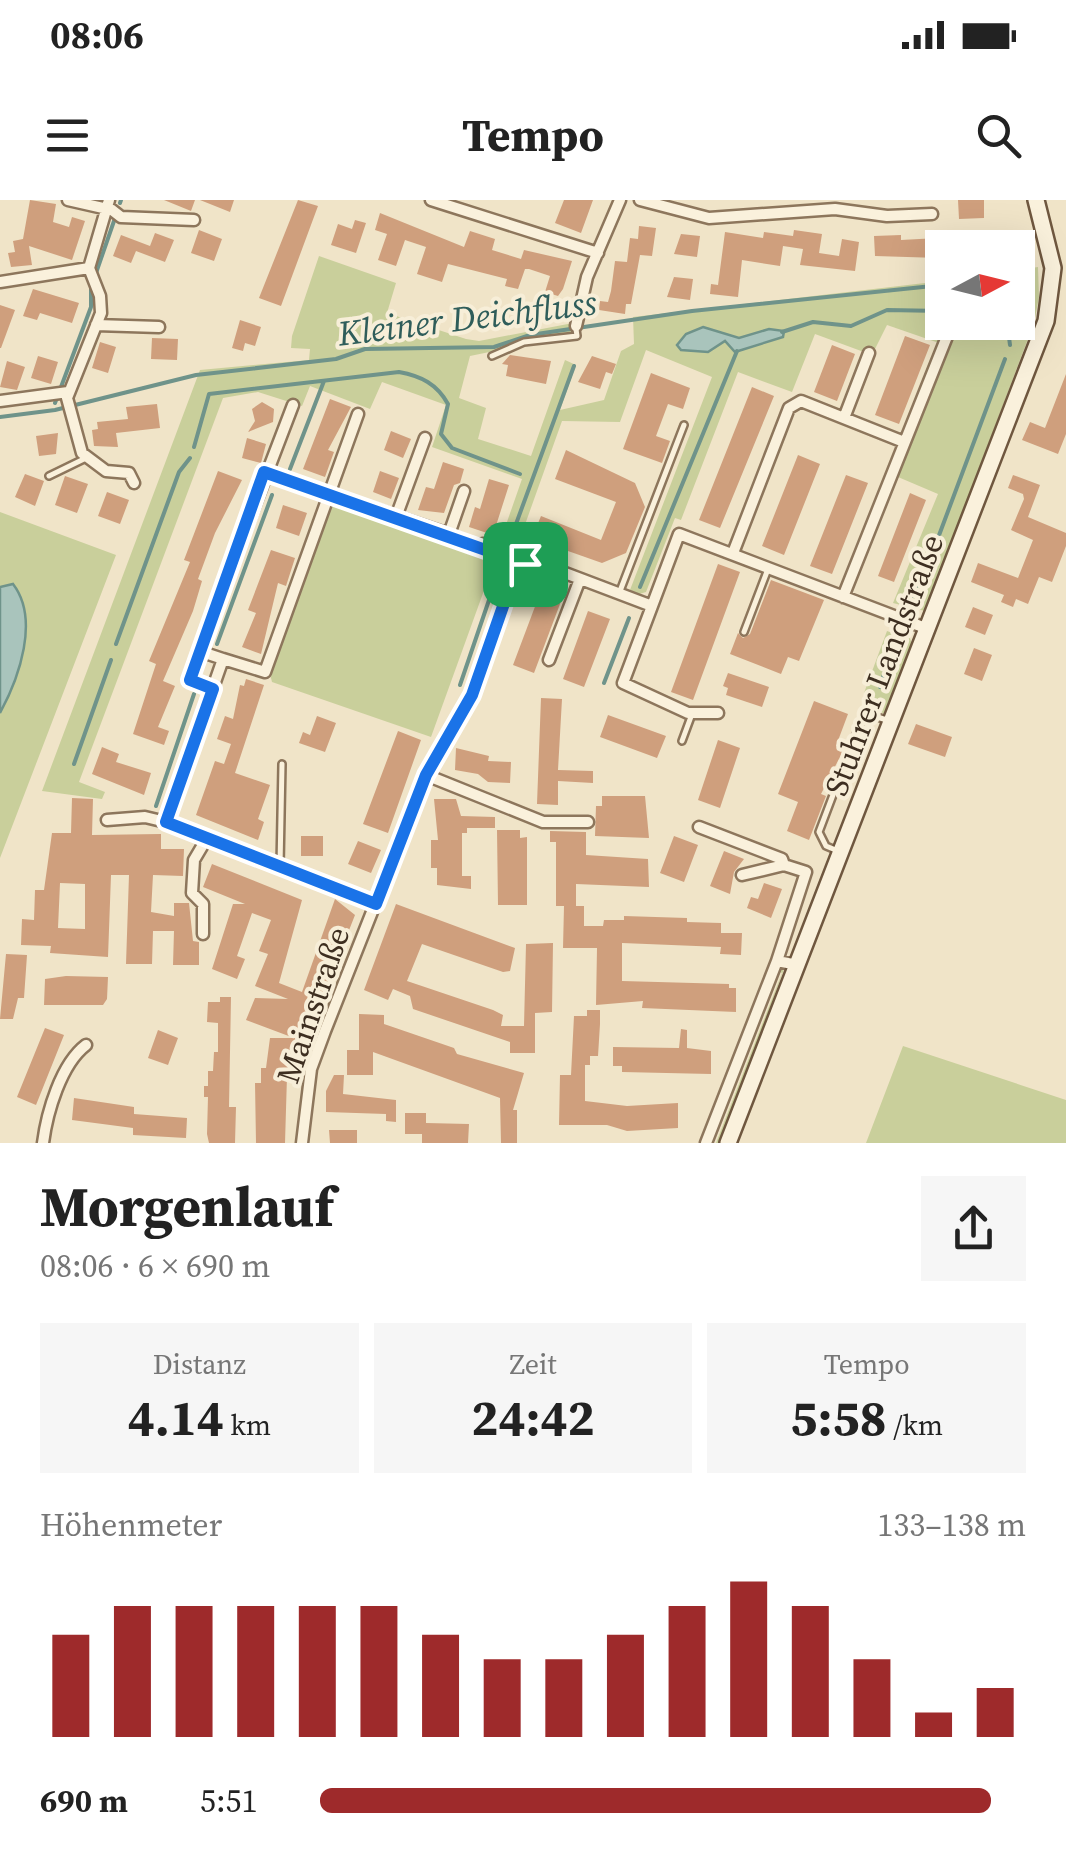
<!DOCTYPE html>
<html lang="de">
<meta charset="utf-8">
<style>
body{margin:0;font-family:"Source Serif 4",serif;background:#f6f6f6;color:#222;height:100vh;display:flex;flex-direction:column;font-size:38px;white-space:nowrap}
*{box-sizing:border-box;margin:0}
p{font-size:32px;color:#767676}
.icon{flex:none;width:55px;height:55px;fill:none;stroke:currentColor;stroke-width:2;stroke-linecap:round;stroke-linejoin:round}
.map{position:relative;height:943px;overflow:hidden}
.sheet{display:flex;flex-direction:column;background:#fff;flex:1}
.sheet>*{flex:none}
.needle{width:65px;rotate:83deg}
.tools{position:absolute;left:925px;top:30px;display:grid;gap:20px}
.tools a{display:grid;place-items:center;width:110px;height:110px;border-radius:0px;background:#fff;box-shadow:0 10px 40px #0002;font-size:50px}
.pin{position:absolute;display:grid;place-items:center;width:85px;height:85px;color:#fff;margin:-42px;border-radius:20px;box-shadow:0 5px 15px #0006}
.round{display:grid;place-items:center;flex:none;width:105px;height:105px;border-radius:0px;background:#f6f6f6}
.head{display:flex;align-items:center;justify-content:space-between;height:170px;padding:0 40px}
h1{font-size:55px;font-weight:700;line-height:75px}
.figures{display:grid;grid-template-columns:repeat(3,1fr);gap:15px;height:170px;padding:10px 40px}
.figures div{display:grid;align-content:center;border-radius:0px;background:#f6f6f6;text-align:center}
.figures b{font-size:50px;font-weight:700}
.figures small{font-size:28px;font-weight:400}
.figures p{font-size:28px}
.chart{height:280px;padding:20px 40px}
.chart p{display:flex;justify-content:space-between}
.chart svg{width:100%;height:180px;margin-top:10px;stroke:#9e2a2b;stroke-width:6}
ul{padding:0 40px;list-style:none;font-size:32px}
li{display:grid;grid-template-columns:160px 120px 1fr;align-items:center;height:75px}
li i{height:25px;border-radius:12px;background:#9e2a2b}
.status{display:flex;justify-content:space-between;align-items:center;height:70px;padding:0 50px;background:#fff;direction:ltr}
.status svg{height:28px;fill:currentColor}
header{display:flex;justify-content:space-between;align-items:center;height:130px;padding:0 40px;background:#fff;font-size:45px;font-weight:700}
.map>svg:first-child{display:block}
.green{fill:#c9cf9b}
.water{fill:#a9c4bc;stroke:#6f938a;stroke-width:2.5}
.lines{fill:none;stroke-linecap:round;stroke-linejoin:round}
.stream{stroke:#6f938a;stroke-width:4}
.building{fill:#cf9f7d;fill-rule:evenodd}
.lane-casing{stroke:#8d765c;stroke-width:10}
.street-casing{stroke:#8d765c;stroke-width:15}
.secondary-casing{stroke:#6f573f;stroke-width:20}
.lane{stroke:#faf1dc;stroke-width:5}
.street{stroke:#faf1dc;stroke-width:10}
.secondary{stroke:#faf1dc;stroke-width:15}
.route-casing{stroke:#fff;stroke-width:20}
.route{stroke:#1a73e8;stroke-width:12}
.labels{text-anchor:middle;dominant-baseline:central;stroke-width:8;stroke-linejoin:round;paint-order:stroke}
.street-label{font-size:32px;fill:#3d2e20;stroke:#f7eed8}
.water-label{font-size:35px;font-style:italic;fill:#2f5d5a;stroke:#f7eed8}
</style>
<div class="status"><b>08:06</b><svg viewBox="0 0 49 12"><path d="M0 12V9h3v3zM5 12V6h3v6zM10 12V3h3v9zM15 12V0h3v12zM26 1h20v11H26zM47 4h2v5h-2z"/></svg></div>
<header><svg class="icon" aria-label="menu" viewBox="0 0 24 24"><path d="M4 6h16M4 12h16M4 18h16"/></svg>Tempo<svg class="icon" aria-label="search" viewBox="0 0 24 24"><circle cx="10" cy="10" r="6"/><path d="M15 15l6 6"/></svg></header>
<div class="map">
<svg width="1066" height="943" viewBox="0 0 1066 943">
<rect width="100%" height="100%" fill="#f0e4c8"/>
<!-- green -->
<path class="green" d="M319 56 396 83 387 113 466 139 479 141 573 123V135L470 156 459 198 486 208 478 239 531 256 565 160 576 165 560 210 604 200 621 151 634 144 633 117 942 81V122H1018V70L1038 67 1039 97 1034 123 925 411 893 403 938 294 898 277 953 133 939 143 887 125 872 155 815 134 792 192 738 172 681 320 675 318 646 392 639 394 630 390 712 177 646 150 620 222 562 221 517 347 500 342 522 279 432 247 446 205 382 182 370 209 310 186 302 206 258 192 223 198 79 582 105 592 102 599 42 591 200 170 309 160 310 149 291 148 292 136Z
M335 305 495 360 431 537 272 482 269 470 329 309Z
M0 312 116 355 0 658V513L17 472 13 384 0 387Z
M887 431 901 436 904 431 908 433 912 444 885 514 870 507 868 494 864 493Z
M784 769 721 943H716L782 773 778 771Z
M903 846 1066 900V943H866Z"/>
<!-- water -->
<path class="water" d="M703 127 739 138 769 129 784 131 783 137 735 152 725 141 708 152 681 150 677 145 686 134Z
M13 384C40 419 19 478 0 513V387Z"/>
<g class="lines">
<!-- stream -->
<path class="stream" d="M120 3 121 0
M96 73 114 21
M1018 77 1028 76
M1007 122 1010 145
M782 132 813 122 851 126 887 110 942 111
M55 203 91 107V87
M0 217 55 210 196 175 336 159 365 149 494 147 530 135 692 111 942 85
M194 247 209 194 399 172C421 176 437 184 448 204L441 234 452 248 520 274
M290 269 324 181
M509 343 574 166
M640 387 737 151
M909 402 938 338 1005 159
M116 444 179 272 190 258
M217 444 272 295
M604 483 629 418
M460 485 502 362
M880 487 896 435
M74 564 111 460
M156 606 194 494"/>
</g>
<!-- building -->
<path class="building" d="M30 0 56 4 53 22 69 27 72 17 85 21 72 60 29 46 32 65 11 67 8 53 15 52 13 41 23 39Z
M164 0H195L191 11Z
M200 0H234L230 12Z
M298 0 318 6 281 106 259 98Z
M564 0H593L581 33 555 23Z
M958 0H984V18L959 19Z
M380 13 464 47 470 31 495 39 492 50 521 59 524 50 572 61 563 89 558 96 545 92 550 76 529 69H525L518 89 505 86 507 79 448 64 442 82 417 74 426 47 405 40 396 66 378 60 387 34 375 30Z
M355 20 366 23 356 53 331 45 338 24 352 29Z
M639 26 656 28 652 56 640 55 631 104H626L625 114 599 110 600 101 608 102 611 91 615 61 627 62 630 38 638 39Z
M199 30 222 39 214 61 191 53Z
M794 30 822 34 819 53 839 56 842 39 859 42 855 71 800 65 803 49 783 46 780 66 742 60 738 97 710 94 711 84 718 85 725 32 763 38 764 32 793 36Z
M155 33 174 40 165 62 136 51 131 63 113 56 121 35 150 46Z
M681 34 700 36 697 57 674 54Z
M901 35V40L938 38 939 58 875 56 874 36Z
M985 37V48H959V38Z
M674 77 693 79 690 100 667 97Z
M33 89 79 103 72 123 40 113 37 120 23 116Z
M0 105 15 110 1 148H0Z
M240 120 261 127 255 146 245 143 243 151 232 148Z
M905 136 930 145 899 224 875 215Z
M152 138 178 139 177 160 151 159Z
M100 142 116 147 108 173 92 168Z
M832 145 855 154 837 201 814 192Z
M510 155 551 161 546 184 506 176 508 165 502 164Z
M38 156 58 162 51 184 31 178Z
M592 156 616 164 612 174 606 172 600 189 578 182Z
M7 161 25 167 17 190 0 187Z
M651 173 690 188 683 209 668 204 656 236 670 241 662 263 623 249Z
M1066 174V234L1058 254 1022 240 1030 222 1045 228Z
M752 187 774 196 720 328 699 320Z
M330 199 351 207 328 250 334 252 325 277 303 269Z
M262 202 274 209 273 222 248 232 255 221 252 209Z
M157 204 160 228 116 233 118 247 94 246 92 230 98 229 97 222 128 219 126 207Z
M391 231 411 239 403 258 384 250Z
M58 233 56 254 39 256 36 236Z
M247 238 266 244 261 263 242 258Z
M566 250 635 283 645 307 626 353 602 363 551 345 548 352 529 345 541 316 601 340 616 302 555 279Z
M798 255 820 264 784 355 762 346Z
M443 262 464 269 460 283 454 285 444 313 418 310 426 287 434 289Z
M218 271 242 280 215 333 198 379 202 381 193 411 163 481 175 486 158 527 169 531 164 545 133 534 156 464 149 461 190 362 184 360Z
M380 271 399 278 391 299 373 292Z
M25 274 44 281 35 306 15 297Z
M846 275 868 283 832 374 810 366Z
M1013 275 1040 285 1028 317 1066 333V346L1052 382 1039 377 1028 404 1016 399 1013 407 1001 402 1004 395 971 382 978 363 1018 378 1033 340 1011 330 1024 299 1023 294 1008 288Z
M65 276 88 284 77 313 55 305Z
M489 279 509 285 493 335 469 327 475 307 480 309Z
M107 292 129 300 120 324 98 316Z
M910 293 926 300 894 382 878 376Z
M283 305 307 313 299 336 276 328Z
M271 350 295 358 286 386 278 383 261 454 242 447 256 413 248 410Z
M718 364 740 372 693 500 671 492Z
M771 380 824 400 799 461 788 457 781 474 730 454 738 433 743 438 750 434Z
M542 388 563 396 534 473 513 465Z
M973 407 993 415 985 435 965 427Z
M588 411 610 419 584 487 563 479Z
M974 448 992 455 982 481 964 474Z
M728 473 769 487 762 507 726 495 728 488 723 486Z
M246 479 264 485 235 573 270 585 258 619 264 622 258 640 196 615 215 561 224 564 231 544 217 539 225 516 233 519 240 485 244 486Z
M541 498 562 499 558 570 593 571V583L558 581V605L537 604Z
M814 501 848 514 836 546 844 549 821 594 826 596 809 640 787 631 798 602 778 594Z
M608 515 666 536 657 558 600 537Z
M317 516 336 523 325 552 299 543 303 532 310 535Z
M916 524 952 537 945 557 908 544Z
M398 531 421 540 388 633 363 624Z
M718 540 740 548 720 608 698 600Z
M102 547 119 554 116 562 151 573 144 595 92 574Z
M456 548 489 556 488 561 511 562 510 583 488 582 478 574 455 570Z
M602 596H645L649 638 595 636 596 606H602Z
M72 598 93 599 92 635 161 634V649H184L183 676 153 675 151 712 174 716V703H189L193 741 199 742V765H173L174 731H153L152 764H126L129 675H111L108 757 50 753 51 746 21 745 22 719 34 720 35 690H44L52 633H71ZM60 683 85 684V729L58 728Z
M434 599H456L461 616 495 617V628H467V633H462V676H471V689L437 685V668H431V640H438Z
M497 630H520V638L527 637V705H498Z
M550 631 586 632V655L648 659 649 687 576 684V706H584V726H603L604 720H624V716L687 718V722L721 723V733H742L741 755 720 754 721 747 622 743V781L729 784V788H736V812L642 808 643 801 596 805 597 748H563L564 706H556V642H550Z
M301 636H323V656H301Z
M674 636 698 645 684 682 660 673Z
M358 641 381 650 371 673 348 664Z
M724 651 744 659 734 672 730 694 710 686Z
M212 664 302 700 279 783 302 792 335 699 355 715 318 809 309 829 302 826V841L296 839V861H291L287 876 285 943H256L255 883H261V868H266L270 838H294L246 820 255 798 288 799 255 786 268 754 259 751 271 720 252 713 237 756 245 759 237 779 212 769 233 704H245L203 687Z
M764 683 782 689 771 718 747 708 751 697 758 699Z
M396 704 515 748 510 771 503 772 422 744 407 781 493 810 503 815 501 826H524L526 744 553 743 552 812 535 813V853H510V842L413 809 410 796 393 789 388 800 364 790Z
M6 754 27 755 24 798H18L13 819H0Z
M66 776 108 777 107 799 103 805H44L45 779Z
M220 797H231L229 907H236L235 943H209L207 934 208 897H204V886H208V871H213L214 852H218V823L207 822 208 802H220Z
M587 810H600V824L598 856H590V865H585V901L627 906 678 903V928L627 931 607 925H559L560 875H571L574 816H587Z
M359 814 384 815V824L454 848 457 854 524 873 513 910H517V943H501L500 898 373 852V875H347V850H359Z
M45 828 64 835 36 905 17 897Z
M681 829 687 830V848L711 851V874L622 872V866H613V847L679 848Z
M158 830 178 838 168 865 148 858Z
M334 875H344L343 894 396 900V922L386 921V914L326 912V891Z
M74 898 134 907V914L187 918 186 938 133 935V928L72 920Z
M405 913H426V923L469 924 468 943H422V934H405Z
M329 930H357V943H330Z"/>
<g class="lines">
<defs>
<path id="lane" d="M492 156 524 142 577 136 576 129
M49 276 86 258
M620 391 684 225
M744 432 768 369
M682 541 692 514
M838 651 826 646 819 632 864 513 890 521
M280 666 282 564"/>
<path id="street" d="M68 0 112 10 121 17 194 20
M109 0 89 68 100 96 101 113 67 198 82 253 106 271 129 273 134 283
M431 0 598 53
M640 0 709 18 835 9 887 16 932 14
M0 82 89 68
M96 125 159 127
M576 126 587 77 620 0
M0 201 68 192
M844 218 869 153
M264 272 449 334 500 357 536 362 652 406 679 334 928 429
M396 317 425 238
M449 334 464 291
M483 344 510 350 522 360
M733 353 789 208 801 201 904 242
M843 397 952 124
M652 406 623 483 688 513H718
M199 451 189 480 213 489
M223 459 265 472 358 214
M549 460 580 379
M426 575 543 622H588
M107 620 145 617 166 622 376 704
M166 622 223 459 199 451 293 205
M699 627 782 659 784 665 742 675
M203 734V704L192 693 194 660 207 638
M777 761 806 672 784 665
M43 943C47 912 61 864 86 845
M302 943 311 869 325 831 426 575 472 495 515 372 525 364
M706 943 777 761 798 765"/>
<path id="secondary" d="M728 943 1046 121 1053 68 1036 0"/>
</defs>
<!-- lane casing -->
<use href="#lane" class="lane-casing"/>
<!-- street casing -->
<use href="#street" class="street-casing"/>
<!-- secondary casing -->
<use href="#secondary" class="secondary-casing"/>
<!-- lane -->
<use href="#lane" class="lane"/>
<!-- street -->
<use href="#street" class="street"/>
<!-- secondary -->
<use href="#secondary" class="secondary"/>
</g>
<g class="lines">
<defs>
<path id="route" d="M264 272 525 364 515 372 472 495 426 575 376 704 166 622 213 489 190 480Z"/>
</defs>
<!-- route casing -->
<use href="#route" class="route-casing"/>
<!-- route -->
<use href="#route" class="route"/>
</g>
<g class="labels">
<!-- street labels -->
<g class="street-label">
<text transform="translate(884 465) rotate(-69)">Stuhrer Landstraße</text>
<text transform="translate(313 805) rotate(-71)">Mainstraße</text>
</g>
<!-- water labels -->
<g class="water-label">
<text transform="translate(467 118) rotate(-7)">Kleiner Deichfluss</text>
</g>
</g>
</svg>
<div class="tools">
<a><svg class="needle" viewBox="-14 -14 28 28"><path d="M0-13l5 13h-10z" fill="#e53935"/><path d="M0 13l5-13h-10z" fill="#767676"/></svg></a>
</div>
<div class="pin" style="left:525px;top:364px;background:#1e9e55"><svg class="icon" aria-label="arrive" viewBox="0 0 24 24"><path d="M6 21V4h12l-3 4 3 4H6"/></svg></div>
</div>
<section class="sheet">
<div class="head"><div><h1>Morgenlauf</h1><p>08:06 · 6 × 690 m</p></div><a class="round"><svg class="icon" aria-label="share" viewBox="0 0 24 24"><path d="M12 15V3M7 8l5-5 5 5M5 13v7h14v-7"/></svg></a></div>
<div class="figures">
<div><p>Distanz</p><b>4.14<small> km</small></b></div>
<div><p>Zeit</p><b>24:42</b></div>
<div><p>Tempo</p><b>5:58<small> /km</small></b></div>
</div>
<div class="chart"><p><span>Höhenmeter</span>133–138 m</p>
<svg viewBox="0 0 160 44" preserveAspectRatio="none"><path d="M5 44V19M15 44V12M25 44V12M35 44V12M45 44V12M55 44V12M65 44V19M75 44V25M85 44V25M95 44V19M105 44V12M115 44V6M125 44V12M135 44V25M145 44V38M155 44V32"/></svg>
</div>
<ul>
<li><b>690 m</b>5:51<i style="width:95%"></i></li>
</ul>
</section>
